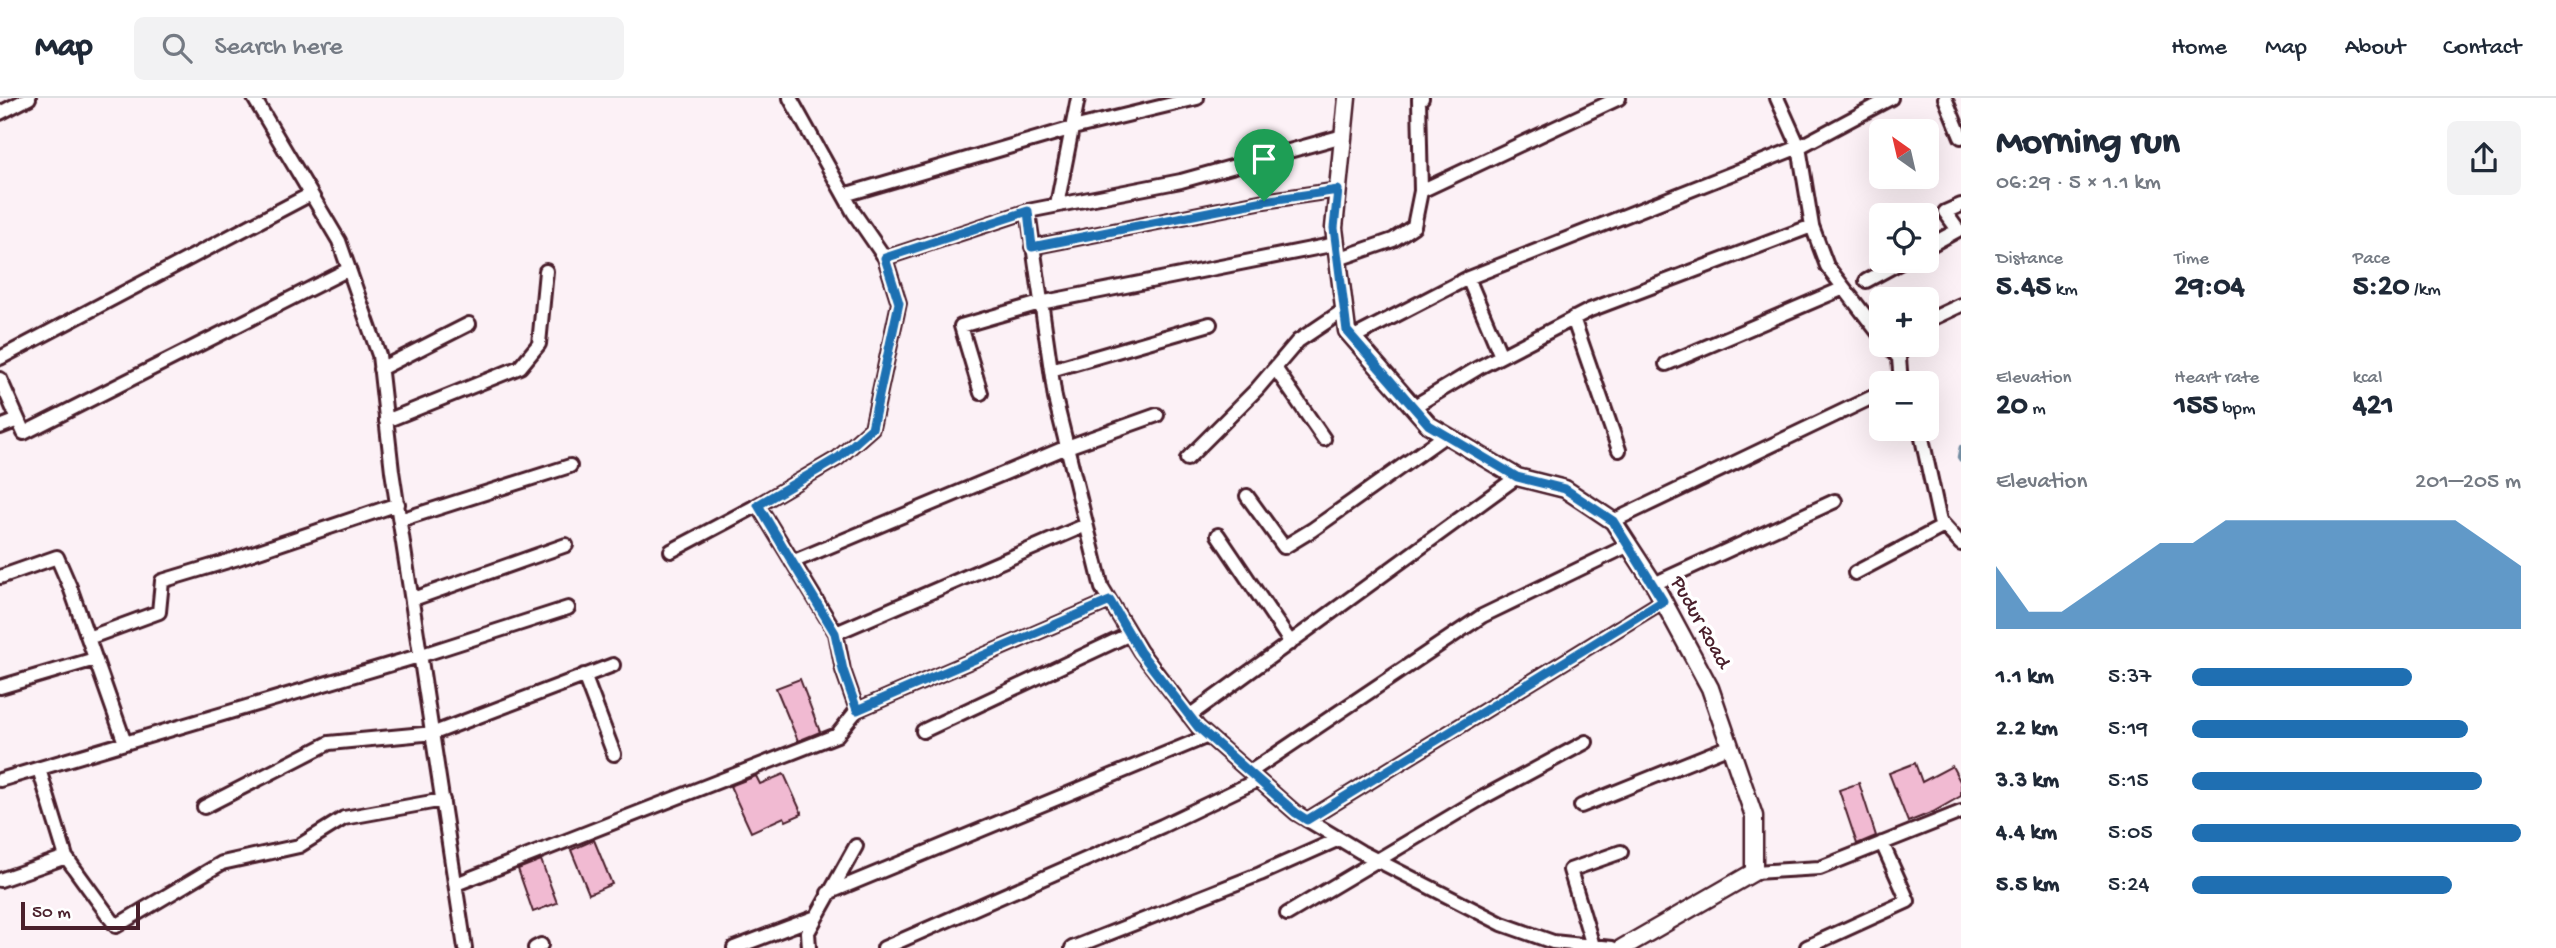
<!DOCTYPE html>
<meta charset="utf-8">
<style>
body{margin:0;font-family:"Gochi Hand",sans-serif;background:#f2f2f3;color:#1f2937;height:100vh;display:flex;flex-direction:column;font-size:26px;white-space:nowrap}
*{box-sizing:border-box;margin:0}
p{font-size:23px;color:#747a83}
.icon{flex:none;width:38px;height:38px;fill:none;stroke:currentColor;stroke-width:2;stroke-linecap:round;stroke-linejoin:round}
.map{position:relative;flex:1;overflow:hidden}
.panel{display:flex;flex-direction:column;background:#fff;width:595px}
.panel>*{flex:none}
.needle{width:46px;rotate:326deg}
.tools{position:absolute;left:1869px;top:21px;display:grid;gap:14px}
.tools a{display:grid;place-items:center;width:70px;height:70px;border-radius:10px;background:#fff;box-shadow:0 7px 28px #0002;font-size:35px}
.scale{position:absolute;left:21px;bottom:18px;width:119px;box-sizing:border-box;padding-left:7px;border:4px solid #4a1f2b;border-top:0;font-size:19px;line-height:24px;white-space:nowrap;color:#4a1f2b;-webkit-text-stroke:5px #fff;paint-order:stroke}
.pin{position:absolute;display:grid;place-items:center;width:60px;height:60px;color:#fff;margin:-72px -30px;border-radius:50% 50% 50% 0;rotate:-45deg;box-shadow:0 0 7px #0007}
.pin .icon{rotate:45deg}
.round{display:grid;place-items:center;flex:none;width:74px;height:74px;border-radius:10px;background:#f2f2f3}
.headline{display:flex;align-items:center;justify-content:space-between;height:119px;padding:0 35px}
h1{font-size:38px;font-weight:700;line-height:52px}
.metrics{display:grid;grid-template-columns:repeat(3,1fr);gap:10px;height:119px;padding:7px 35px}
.metrics div{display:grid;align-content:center}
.metrics b{font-size:30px;font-weight:700}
.metrics small{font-size:19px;font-weight:400}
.metrics p{font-size:19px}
.chart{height:196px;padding:14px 35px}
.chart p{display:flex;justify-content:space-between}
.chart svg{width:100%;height:126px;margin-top:7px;fill:#1f6fb2;opacity:.7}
ul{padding:0 35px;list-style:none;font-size:23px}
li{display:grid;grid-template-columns:112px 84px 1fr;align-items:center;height:52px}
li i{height:18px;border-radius:9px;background:#1f6fb2}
header{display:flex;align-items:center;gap:42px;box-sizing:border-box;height:98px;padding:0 35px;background:#fff;border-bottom:2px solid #e0e1e3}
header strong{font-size:33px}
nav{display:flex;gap:38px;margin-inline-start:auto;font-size:24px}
.search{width:490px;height:63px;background:#f2f2f3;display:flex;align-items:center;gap:18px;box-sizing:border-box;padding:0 24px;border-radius:10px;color:#747a83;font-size:26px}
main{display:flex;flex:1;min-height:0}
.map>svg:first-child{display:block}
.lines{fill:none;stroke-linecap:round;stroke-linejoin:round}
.stream{stroke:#738da2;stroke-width:4.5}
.building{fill:#f1bad2;stroke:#4a1f2b;stroke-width:2}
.minor-casing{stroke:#4a1f2b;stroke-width:18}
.tertiary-casing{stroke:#4a1f2b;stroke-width:21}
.minor{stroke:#fff;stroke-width:12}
.tertiary{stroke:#fff;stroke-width:16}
.route-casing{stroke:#fff;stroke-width:14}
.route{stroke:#1f6fb2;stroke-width:9}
.labels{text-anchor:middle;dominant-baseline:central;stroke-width:7;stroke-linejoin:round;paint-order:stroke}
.street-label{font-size:21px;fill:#4a1f2b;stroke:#fff}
</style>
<header>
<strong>Map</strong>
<div class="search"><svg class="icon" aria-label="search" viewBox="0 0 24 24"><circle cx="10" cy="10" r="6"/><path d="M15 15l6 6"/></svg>Search here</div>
<nav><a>Home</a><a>Map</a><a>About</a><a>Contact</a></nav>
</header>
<main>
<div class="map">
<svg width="1961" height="850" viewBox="0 0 1961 850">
<rect width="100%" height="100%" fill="#fcf1f6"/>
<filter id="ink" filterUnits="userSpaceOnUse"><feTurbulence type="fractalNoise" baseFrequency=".0143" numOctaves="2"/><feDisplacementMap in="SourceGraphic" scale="14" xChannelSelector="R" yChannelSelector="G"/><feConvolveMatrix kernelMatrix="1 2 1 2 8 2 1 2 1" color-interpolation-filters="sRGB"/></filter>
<g filter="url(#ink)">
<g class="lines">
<!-- stream -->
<path class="stream" d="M1961 349 1959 359 1961 362"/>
</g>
<!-- building -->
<path class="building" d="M800 581 820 634 798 643 776 590Z
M1915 665 1922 684 1952 668 1961 685V698L1933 714 1908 724 1889 675Z
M784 676 802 716 786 723 784 719 751 734 730 688 756 678 760 686Z
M1859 685 1876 738 1857 746 1839 692Z
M594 742 612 786 589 796 571 752Z
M541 762 557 805 533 814 518 771Z"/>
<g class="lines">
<defs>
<path id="minor" d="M254 0 339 143 379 257 392 373 465 850
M1422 0 1419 1 1421 93 1619 0
M1777 0 1799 49 1812 128 1827 168 1881 238
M1945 0 1961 39
M0 15 29 0
M844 97 1073 30 1197 0
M1057 107 1078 0
M1028 113 1055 300 1102 490 1140 553 1198 629 1296 715 1361 754 1502 826 1553 844 1612 850
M1032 149 1264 103 1338 92
M1927 149 1958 132 1945 114 1961 107
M885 160 1028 113 1181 83 1343 38
M1338 161 1393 142 1414 128 1421 93
M1468 180 1501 258
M1866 183 1903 163
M1573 220 1619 352
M1927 223 1961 207
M1352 240 1468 180 1799 49 1891 0
M1888 247 1899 260 1901 285
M0 260 311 96
M1666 266 1844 190
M1275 270 1324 341
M380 271 469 226
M1051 272 1210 226
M0 281 24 335 349 171
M981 295 961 228 1040 205 1336 146
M1413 309 1478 270 1590 212 1812 128
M386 323 520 269 539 246 546 173
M0 329 18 322
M1920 331 1940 423 1961 446
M1187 361 1257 291 1298 243 1344 212
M1247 398 1284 449 1312 432 1446 337
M400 422 570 368
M1613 423 1881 295
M1218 437 1291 545
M671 453 758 407 838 360 872 330 899 205 885 160 854 115 790 0
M792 464 1067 349 1157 317
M1855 475 1944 428
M0 479 57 459 70 489 125 645
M1654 486 1835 403
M413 501 566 447
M836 535 1086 427
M88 540 159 514 162 483 235 461 398 406
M584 577 614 656
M0 589 95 561
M857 612 1110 503
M1189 618 1517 379
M923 633 1130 536
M1250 674 1482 518 1629 447
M0 682 422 557 568 510
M1581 708 1730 648
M204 709 329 645 434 635 613 567
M1307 722 1663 503
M66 759 116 828 222 765 299 748 344 720 443 702
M1754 774 1820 770 1961 714
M0 782 66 759 39 671
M456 786 837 637 857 612 843 572 836 535 758 407
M828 795 1208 638
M1287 816 1482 700 1586 644
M1593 848 1570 772 1621 754
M1807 849 1908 803 1882 745
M535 850 541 847
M734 850 816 819
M809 850 808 834 856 748
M884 850 1162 728 1258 682
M1072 850 1260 776 1339 741"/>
<path id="tertiary" d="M1347 0 1334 130 1347 233 1429 327 1517 379 1565 391 1613 423 1654 486 1710 590 1754 718V774L1622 850"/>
</defs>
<!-- minor casing -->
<use href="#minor" class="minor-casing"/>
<!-- tertiary casing -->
<use href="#tertiary" class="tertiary-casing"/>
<!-- minor -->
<use href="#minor" class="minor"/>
<!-- tertiary -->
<use href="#tertiary" class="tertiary"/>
</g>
</g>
<g class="lines" filter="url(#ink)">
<defs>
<path id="route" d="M1338 92 1334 130 1347 233 1429 327 1517 379 1565 391 1613 423 1663 503 1307 722 1296 715 1198 629 1140 554 1110 503 857 612 843 572 835 535 758 407 838 360 872 330 899 205 885 160 1028 113 1032 149 1264 103Z"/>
</defs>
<!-- route casing -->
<use href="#route" class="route-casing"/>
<!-- route -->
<use href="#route" class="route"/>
</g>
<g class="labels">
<!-- street labels -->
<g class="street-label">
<text transform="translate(1699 525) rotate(61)">Pudur Road</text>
</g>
</g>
</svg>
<div class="tools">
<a><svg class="needle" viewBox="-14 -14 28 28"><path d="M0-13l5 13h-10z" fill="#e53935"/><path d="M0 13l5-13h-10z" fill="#747a83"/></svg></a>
<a><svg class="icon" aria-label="locate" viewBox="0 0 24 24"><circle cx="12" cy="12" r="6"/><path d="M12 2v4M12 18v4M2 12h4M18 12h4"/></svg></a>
<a>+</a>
<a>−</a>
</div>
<div class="scale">50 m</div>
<div class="pin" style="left:1264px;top:103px;background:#1e9e55"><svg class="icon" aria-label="arrive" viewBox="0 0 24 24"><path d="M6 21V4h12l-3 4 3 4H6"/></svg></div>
</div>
<section class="panel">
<div class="headline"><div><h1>Morning run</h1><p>06:29 · 5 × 1.1 km</p></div><a class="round"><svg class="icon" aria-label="share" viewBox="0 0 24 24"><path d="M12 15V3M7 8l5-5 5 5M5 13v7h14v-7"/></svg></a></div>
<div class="metrics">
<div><p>Distance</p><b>5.45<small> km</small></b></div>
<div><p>Time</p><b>29:04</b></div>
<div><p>Pace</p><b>5:20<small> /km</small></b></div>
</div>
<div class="metrics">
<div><p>Elevation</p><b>20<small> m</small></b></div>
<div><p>Heart rate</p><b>155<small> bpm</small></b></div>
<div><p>kcal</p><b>421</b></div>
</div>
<div class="chart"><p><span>Elevation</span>201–205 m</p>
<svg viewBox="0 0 160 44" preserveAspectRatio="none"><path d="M0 44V22L10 38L20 38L30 30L40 22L50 14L60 14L70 6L80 6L90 6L100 6L110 6L120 6L130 6L140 6L150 14L160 22V44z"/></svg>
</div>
<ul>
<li><b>1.1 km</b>5:37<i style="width:67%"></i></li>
<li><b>2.2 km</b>5:19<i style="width:84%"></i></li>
<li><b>3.3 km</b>5:15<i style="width:88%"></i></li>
<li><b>4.4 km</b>5:05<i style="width:100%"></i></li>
<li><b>5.5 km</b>5:24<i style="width:79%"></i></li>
</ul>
</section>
</main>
